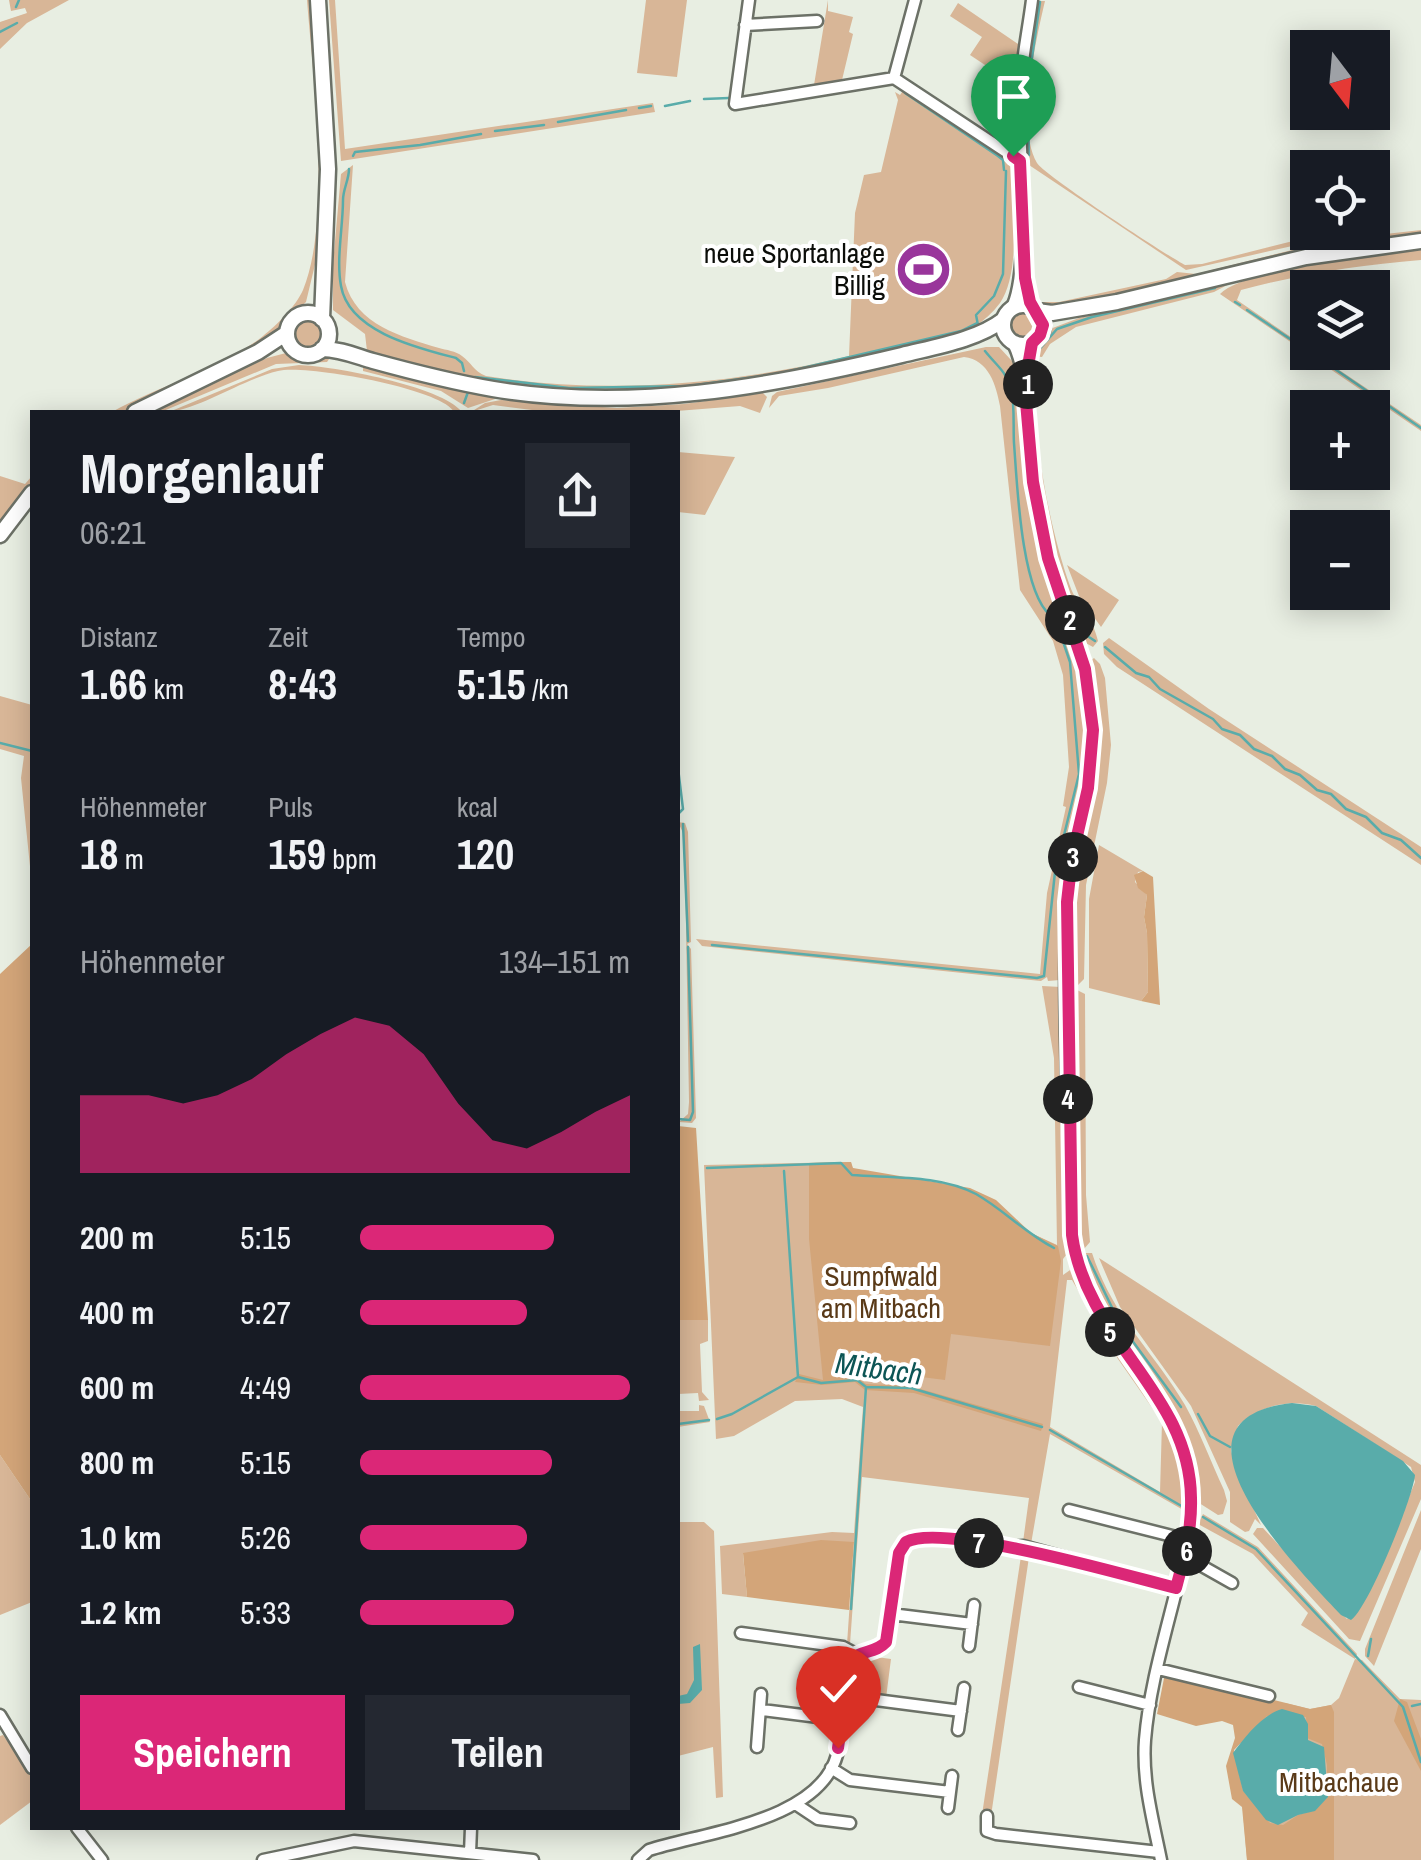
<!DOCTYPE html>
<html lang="de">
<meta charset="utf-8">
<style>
body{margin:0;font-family:"Archivo Narrow",sans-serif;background:#242831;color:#f1f3f6;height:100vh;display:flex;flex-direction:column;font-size:38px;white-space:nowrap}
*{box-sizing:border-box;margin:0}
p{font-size:32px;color:#9ea1a6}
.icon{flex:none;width:55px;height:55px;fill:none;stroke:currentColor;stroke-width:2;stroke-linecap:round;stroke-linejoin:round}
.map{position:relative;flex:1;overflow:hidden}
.details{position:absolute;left:30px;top:410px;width:650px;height:1420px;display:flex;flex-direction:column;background:#171b24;border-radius:0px;box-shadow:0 5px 25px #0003}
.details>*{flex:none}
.needle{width:65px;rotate:164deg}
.buttons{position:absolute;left:1290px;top:30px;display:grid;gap:20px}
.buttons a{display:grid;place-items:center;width:100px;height:100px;border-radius:0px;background:#171b24;box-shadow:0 5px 25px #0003;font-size:50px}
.pin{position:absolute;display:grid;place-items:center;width:85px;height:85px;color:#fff;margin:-102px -42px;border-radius:50% 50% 50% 0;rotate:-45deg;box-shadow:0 0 10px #0007}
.pin .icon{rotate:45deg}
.km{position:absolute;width:50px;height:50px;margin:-25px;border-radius:50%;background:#222;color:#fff;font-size:28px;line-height:50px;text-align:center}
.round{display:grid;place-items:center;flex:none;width:105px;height:105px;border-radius:0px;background:#242831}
.headline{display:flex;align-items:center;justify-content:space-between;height:170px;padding:0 50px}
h1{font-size:55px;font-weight:700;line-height:75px}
.metrics{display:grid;grid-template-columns:repeat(3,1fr);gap:15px;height:170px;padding:10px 50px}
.metrics div{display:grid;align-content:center}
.metrics b{font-size:42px;font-weight:700}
.metrics small{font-size:28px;font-weight:400}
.metrics p{font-size:28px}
.chart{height:280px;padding:20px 50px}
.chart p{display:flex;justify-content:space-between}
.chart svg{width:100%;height:180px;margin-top:10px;fill:#db2777;opacity:.7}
.cta{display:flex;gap:20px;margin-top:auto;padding:20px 50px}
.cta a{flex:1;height:115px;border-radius:0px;background:#db2777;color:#fff;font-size:40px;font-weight:700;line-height:115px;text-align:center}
.cta a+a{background:#242831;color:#f1f3f6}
ul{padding:0 50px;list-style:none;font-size:32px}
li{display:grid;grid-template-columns:160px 120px 1fr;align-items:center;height:75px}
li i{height:25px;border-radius:12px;background:#db2777}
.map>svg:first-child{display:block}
.green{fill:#d8b697;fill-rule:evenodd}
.forest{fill:#d3a579;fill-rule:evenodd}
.water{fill:#59acaa}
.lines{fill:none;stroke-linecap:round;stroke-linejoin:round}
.stream{stroke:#59acaa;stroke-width:2.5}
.minor-casing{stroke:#6c7167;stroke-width:15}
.major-casing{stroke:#6c7167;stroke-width:19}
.minor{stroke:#fff;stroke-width:10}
.major{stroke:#fff;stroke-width:14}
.route-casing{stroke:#fff;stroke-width:20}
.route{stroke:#db2777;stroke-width:12}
.labels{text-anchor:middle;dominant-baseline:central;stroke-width:8;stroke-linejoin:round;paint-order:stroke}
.poi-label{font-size:28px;fill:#0b0d09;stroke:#fff;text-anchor:end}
.park-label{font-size:28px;fill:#5a3a18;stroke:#fff}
.water-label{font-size:30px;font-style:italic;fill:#0c5555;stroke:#fff}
</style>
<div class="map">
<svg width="1421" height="1860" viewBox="0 0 1421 1860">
<rect width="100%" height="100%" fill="#e8eee2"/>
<!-- green -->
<path class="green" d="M9 0H69L27 23 0 49V22L27 13 25 8 11 11Z
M307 0H314L324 161 319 248 306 302 288 319 279 336 125 412H112C157 387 226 366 263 336 277 325 296 306 303 290 332 218 313 78 307 0Z
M329 0H335L345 149 653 103 655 112 341 161Z
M646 0H687L677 77 637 73Z
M828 0V11L853 17 849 32 853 34 842 80 814 85Z
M1037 1H1045C1036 39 1016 128 1037 163 1044 175 1166 255 1185 265L1202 264 1325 233H1350L1186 270 1029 165 1025 157 1024 95Z
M958 3 1021 46 1015 85 970 55 982 37 950 16Z
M905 88 1012 161C1012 199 1022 271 1000 303 971 343 916 346 870 356 700 394 535 414 367 351L365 334 333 310V264L341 174 353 165 345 282C356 325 402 337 439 348 446 350 456 351 462 356 472 363 473 371 486 376 607 395 729 385 849 356L855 213 864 175 881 172 898 100 895 92 900 95Z
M1421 230V237C1291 247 1168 300 1039 307L1031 292 1040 302H1059L1166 279 1177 272 1196 274 1332 240Z
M1421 250V260C1360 265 1301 274 1241 290L1237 300 1307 348 1308 352 1314 353 1421 425V431L1220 294C1244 268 1381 254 1421 250Z
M1321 261 1233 282 1214 292 1076 327 1050 344 1042 357 1032 356 1050 329 1079 318Z
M1007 325a16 16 0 1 1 32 0a16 16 0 1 1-32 0Z
M293 334a15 15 0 1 1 30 0a15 15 0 1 1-30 0Z
M986 347H999L1012 361H1016L1032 506 1042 551 1061 608 1053 617H1064C1078 656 1086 693 1089 735L1063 977 1060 980 1048 981 1047 977 1041 981 702 946 696 939 1040 974 1047 893 1066 807 1063 806 1069 767 1063 675 1053 641 1020 590 1000 406C996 385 989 360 964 357L828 388 779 396 769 408 772 396 777 392Z
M334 352 327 362 276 364 161 412H145L267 358 286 353 313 358Z
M1031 361 1039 362C1027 419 1050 531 1070 586 1077 606 1094 620 1098 641L1093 647 1082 641 1056 569 1040 507 1030 402Z
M363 362 504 396 468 408 441 391 363 371Z
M299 365C332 366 442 386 462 412H454C443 389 305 364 278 371 241 380 204 407 169 412L272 369Z
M763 393 767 397 760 413 740 406 664 412H548L493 405 471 412 485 403 501 400 617 408 684 404Z
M678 452 735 457 705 515 678 512Z
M0 476 25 484 32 476V485L0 525Z
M1067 565 1119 600 1101 627 1079 596Z
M1109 638 1209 709 1421 847V865L1117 667 1104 654 1103 643Z
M1094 658 1100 664 1105 678 1111 745 1107 783 1086 885 1084 979 1078 985 1071 980 1072 884 1097 755V732L1088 663Z
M0 696 32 705V886L21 778 24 756 0 749Z
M678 822 685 823 688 832 691 942 687 944 691 949 696 1118 692 1123 679 1122 688 1114 689 1102 685 866 683 833Z
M1099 845 1143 871 1138 872 1135 882 1147 895 1144 917 1147 933 1148 992 1141 1001 1089 988V899Z
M1042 986 1061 987 1070 1250 1063 1259V1275L1073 1268C1110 1331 1198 1437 1185 1511L1050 1434 1031 1544 1023 1542 1029 1498 862 1477 850 1644H847L854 1542 743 1554 747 1597 722 1594 720 1546 832 1532 854 1533 863 1407 842 1399 795 1401 734 1436 716 1439 704 1165 851 1162 852 1168 1031 1233 1057 1245 1054 1058ZM1067 1280H1072L1118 1359 1162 1422 1160 1492 1050 1427Z
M1077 990 1085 994 1086 1195 1090 1242 1084 1249 1077 1244 1074 1214 1071 995Z
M1084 1253H1092C1113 1318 1152 1349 1185 1405 1200 1432 1211 1462 1224 1490L1227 1501 1223 1514 1218 1515 1196 1501 1189 1453 1175 1417 1101 1311 1080 1256Z
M1099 1258 1421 1465V1499L1360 1641 1349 1639 1253 1534 1257 1528H1263L1347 1619 1374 1582 1415 1482 1411 1467 1316 1406C1288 1399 1259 1406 1238 1426L1231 1450 1236 1470 1261 1525 1255 1519 1249 1531 1245 1532 1230 1522V1492L1191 1406 1120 1307Z
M678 1320H708V1341L700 1344 702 1392 709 1400 699 1401 698 1393 678 1394Z
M699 1405 704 1406 710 1422 678 1427V1411H699Z
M0 1455 32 1502V1602L0 1615Z
M1421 1510V1549L1374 1666 1365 1656V1649Z
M1203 1514 1258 1547 1357 1654 1355 1659 1362 1660 1400 1699 1421 1700V1860H1247L1238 1751 1253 1710 1285 1703 1310 1709 1331 1705 1339 1698 1355 1659 1301 1625 1308 1613 1253 1554 1198 1524Z
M678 1522H704L714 1531 723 1797 716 1798 713 1747 678 1756Z
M1021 1556 1029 1557 991 1816 980 1828Z
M869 1656 891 1659 886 1698 852 1692 855 1663Z
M3 1735 32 1775V1801L0 1825V1736Z"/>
<!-- forest -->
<path class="forest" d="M1143 871 1153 877 1160 1005 1141 1001 1148 992 1147 933 1144 917 1147 895 1138 888 1134 875Z
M32 944V1502L0 1455V974Z
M678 1126 696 1128 708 1320H678Z
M851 1162 853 1168 970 1188 996 1200 1031 1233 1058 1246 1061 1261 1050 1346 951 1334 945 1380 858 1369 856 1377 866 1384 910 1386 1043 1424 1041 1431 914 1393 865 1390 855 1382 822 1385 795 1382 799 1374 823 1380 809 1239V1163Z
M821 1540 854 1542 849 1610 747 1597 743 1553Z
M1165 1673 1310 1709 1331 1705 1334 1712V1860H1247L1242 1807 1232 1799 1226 1766 1235 1738 1233 1725 1222 1721 1196 1726 1157 1714ZM1267 1716 1306 1717 1307 1738 1322 1744 1327 1765V1798L1315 1810 1298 1815 1283 1825 1270 1823 1243 1791 1234 1750Z
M1400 1699 1407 1702 1421 1739V1771L1394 1721Z"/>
<!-- water -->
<path class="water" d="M1292 1403 1316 1406 1403 1461 1415 1475C1413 1498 1368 1609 1351 1620L1341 1615C1300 1571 1148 1419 1292 1403Z
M700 1644 702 1690 690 1703 678 1704V1696L687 1694 694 1680 693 1647Z
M1282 1709 1303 1715 1308 1724V1740L1324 1747 1328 1797 1315 1811 1298 1815 1278 1825 1266 1820 1243 1791 1233 1753C1246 1736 1262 1715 1282 1709Z"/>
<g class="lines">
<!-- stream -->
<path class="stream" d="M16 7 19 0
M0 32 17 23
M905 93 998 156 1003 160 1004 170
M743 97H745
M704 99 729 98
M665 106 690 101
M639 108 651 106
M558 122 626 110
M495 131 544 125
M1029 155 1027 92 1040 2
M353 156 355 152 420 145 481 134
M349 169C349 180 343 189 343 200 343 227 336 259 341 286 349 332 418 348 456 358L462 363 464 371
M1235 302 1240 305
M1247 310 1308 351
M978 325 976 315 994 296 1003 274 1006 171
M985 351C995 364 1006 371 1011 388 1015 405 1013 426 1014 443 1017 482 1021 591 1050 615
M1037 352 1057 329 1092 317 1215 288
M1310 352 1421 428
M475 377 569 388 689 386 777 374 961 331 977 323
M1033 379 1037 446
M464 403 468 392
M1078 618 1089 637 1095 641
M1105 647 1136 673 1149 677 1160 689 1213 719 1222 729 1240 735 1254 749 1272 756 1285 769 1300 775 1317 790 1331 794 1346 809 1366 817 1382 833 1401 840 1421 858
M0 743 32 751
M678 768 683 809 678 814
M683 824 688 941
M712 945 1037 978 1044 976 1055 872 1079 774 1070 662 1056 621
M678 1119 690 1120 693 1112 688 947
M707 1168 841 1163 852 1175C892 1178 941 1175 976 1194 1004 1210 1025 1233 1054 1248
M784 1171 798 1377
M1087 1256 1120 1324 1181 1407
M1198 1414 1210 1436 1230 1447
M717 1419 732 1414 798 1377 821 1383 857 1380 866 1387 911 1388 1042 1427
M678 1424 709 1420
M1050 1430 1185 1508
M1203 1517 1256 1549 1403 1707 1421 1762
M851 1609 866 1387
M1368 1656 1371 1639
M1412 1706 1421 1704"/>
<defs>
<path id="minor" d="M749 0 735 104 894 78
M745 25 817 21
M894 78 1020 161
M894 78 915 0
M1024 265 1028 296 1033 308
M1011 309C1031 273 1019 147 1020 100 1020 67 1028 33 1032 0
M1013 343C1033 384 1028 461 1037 508 1049 578 1087 642 1092 713 1097 778 1070 837 1067 901 1062 1002 1069 1104 1070 1205 1071 1244 1079 1281 1099 1314 1131 1370 1181 1412 1190 1479 1195 1518 1185 1553 1176 1591 1164 1639 1149 1690 1145 1740 1142 1781 1153 1820 1161 1860
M1028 381 1033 343
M1069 1510 1188 1540
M1186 1557 1232 1583
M891 1614 972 1624
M741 1633 843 1647 856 1654
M969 1646 974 1605
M1158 1669 1269 1696
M1079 1687 1150 1705
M845 1696 961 1711
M762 1710 842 1720
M0 1715 32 1768
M958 1730 964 1688
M757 1747 761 1694
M831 1768 850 1780 950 1792
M797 1805 818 1819 850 1823
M948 1808 952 1776
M987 1816V1831L996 1834 1159 1852
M77 1828 102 1860
M470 1853 471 1828
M263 1860 354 1841 533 1860
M638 1860 649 1850C705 1832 819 1821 837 1755 845 1725 843 1692 850 1662 860 1648 878 1655 888 1639L899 1553 910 1539 924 1536 1011 1547 1023 1546 1176 1588"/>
<path id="major" d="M318 0 328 169 322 319
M1003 325a20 20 0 1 1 40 0a20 20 0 1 1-40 0Z
M1037 311 1052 313 1117 302 1306 257 1421 241
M287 334a21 21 0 1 1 42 0a21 21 0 1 1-42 0Z
M322 349C340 349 356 356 373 361 413 372 453 382 493 389 631 412 768 387 902 355 934 347 977 340 1003 320
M135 412 258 352 287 333
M0 535 32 493"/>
</defs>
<!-- minor casing -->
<use href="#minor" class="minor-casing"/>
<!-- major casing -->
<use href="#major" class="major-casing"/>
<!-- minor -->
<use href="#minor" class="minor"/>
<!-- major -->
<use href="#major" class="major"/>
</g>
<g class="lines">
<defs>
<path id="route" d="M838 1748 850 1662C860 1649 875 1654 886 1642L899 1553 906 1542C943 1522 1128 1576 1176 1588 1184 1558 1192 1530 1191 1498 1190 1392 1087 1342 1072 1235L1067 902 1072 858 1088 788 1093 730 1085 669 1048 558 1033 482 1026 402 1028 366 1032 343 1040 335 1043 325 1030 302 1025 278 1020 161 1013 156"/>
</defs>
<!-- route casing -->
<use href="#route" class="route-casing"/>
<!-- route -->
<use href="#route" class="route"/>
</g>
<!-- icons -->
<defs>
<symbol id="stadium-disc" viewBox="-11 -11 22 22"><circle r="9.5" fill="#99359b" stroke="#fff"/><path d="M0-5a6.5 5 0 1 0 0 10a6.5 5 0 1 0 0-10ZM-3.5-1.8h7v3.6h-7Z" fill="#fff"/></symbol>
</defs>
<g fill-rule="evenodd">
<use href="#stadium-disc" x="892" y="238" width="63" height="63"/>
</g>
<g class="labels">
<!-- poi labels -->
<g class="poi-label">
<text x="885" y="253">neue Sportanlage<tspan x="885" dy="32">Billig</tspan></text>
</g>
<!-- park labels -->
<g class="park-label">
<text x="881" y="1276">Sumpfwald<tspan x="881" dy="32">am Mitbach</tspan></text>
<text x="1339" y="1782">Mitbachaue</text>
</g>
<!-- water labels -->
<g class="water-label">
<text transform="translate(879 1368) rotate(8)">Mitbach</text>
</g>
</g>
</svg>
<div class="buttons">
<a><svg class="needle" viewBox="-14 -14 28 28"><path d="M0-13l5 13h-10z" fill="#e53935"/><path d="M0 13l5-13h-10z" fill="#9ea1a6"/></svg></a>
<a><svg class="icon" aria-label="locate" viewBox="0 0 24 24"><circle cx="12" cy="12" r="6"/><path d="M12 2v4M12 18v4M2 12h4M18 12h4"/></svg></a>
<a><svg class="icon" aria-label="layers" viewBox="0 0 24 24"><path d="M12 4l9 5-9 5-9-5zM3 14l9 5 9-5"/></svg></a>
<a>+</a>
<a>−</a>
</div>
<div class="pin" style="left:1013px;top:156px;background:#1e9e55"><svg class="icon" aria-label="arrive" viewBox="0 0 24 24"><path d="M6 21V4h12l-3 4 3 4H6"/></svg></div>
<div class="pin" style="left:838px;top:1748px;background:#d93025"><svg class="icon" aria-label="check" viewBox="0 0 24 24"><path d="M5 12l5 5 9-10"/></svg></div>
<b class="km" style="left:1028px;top:384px">1</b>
<b class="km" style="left:1070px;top:620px">2</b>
<b class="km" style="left:1073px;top:857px">3</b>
<b class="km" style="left:1068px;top:1099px">4</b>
<b class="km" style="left:1110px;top:1332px">5</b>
<b class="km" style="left:1187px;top:1551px">6</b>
<b class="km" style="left:979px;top:1543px">7</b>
<section class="details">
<div class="headline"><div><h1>Morgenlauf</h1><p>06:21</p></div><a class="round"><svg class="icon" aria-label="share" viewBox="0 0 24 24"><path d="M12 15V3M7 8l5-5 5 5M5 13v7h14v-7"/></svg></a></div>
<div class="metrics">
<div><p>Distanz</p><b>1.66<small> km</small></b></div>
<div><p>Zeit</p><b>8:43</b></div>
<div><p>Tempo</p><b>5:15<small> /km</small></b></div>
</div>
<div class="metrics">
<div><p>Höhenmeter</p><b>18<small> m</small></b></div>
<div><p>Puls</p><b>159<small> bpm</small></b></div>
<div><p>kcal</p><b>120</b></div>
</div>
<div class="chart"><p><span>Höhenmeter</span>134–151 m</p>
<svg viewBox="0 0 160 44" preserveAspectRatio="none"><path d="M0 44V25L10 25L20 25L30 27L40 25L50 21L60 15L70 10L80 6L90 8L100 15L110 27L120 36L130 38L140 34L150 29L160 25V44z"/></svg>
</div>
<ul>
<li><b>200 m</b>5:15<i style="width:72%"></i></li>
<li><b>400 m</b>5:27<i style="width:62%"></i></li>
<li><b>600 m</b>4:49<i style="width:100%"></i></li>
<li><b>800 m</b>5:15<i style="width:71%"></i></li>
<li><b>1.0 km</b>5:26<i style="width:62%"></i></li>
<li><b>1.2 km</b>5:33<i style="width:57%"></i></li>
</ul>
<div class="cta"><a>Speichern</a><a>Teilen</a></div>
</section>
</div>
